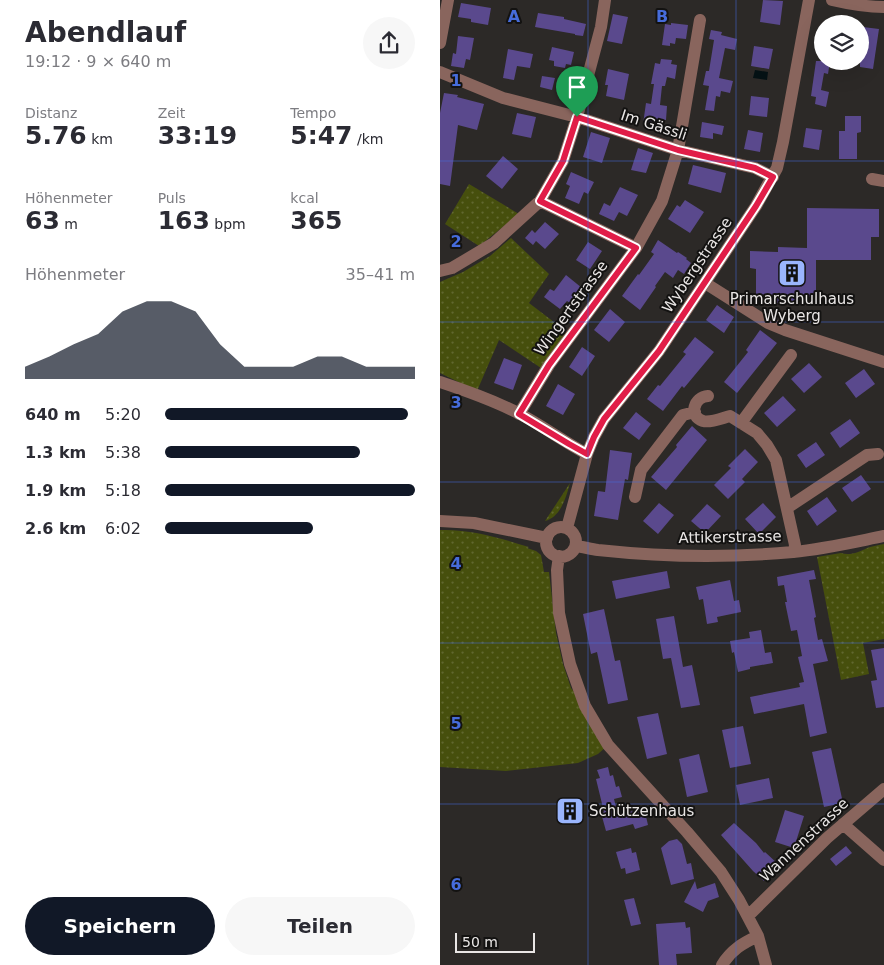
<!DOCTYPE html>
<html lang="de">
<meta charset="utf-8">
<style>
body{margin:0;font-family:"DejaVu Sans",sans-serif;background:#f7f7f7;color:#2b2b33;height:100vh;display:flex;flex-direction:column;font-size:19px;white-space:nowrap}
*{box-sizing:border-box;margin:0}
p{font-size:16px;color:#7c7c81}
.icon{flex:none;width:28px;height:28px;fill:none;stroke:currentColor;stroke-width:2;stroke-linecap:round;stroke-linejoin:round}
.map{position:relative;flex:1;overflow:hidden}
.details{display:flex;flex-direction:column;background:#fff;width:440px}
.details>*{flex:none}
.tools{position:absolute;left:374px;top:15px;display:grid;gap:10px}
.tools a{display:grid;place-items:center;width:55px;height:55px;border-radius:50%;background:#fff;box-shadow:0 5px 20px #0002;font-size:25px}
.scale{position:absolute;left:15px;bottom:12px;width:80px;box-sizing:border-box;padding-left:5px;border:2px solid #e9e6e5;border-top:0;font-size:14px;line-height:18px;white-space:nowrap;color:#e9e6e5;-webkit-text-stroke:4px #131211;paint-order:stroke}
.pin{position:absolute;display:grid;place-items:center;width:42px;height:42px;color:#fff;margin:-51px -21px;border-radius:50% 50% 50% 0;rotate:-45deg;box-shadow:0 0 5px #0007}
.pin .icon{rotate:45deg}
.round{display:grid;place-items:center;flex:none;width:52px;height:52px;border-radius:26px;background:#f7f7f7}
.overview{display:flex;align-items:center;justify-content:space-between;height:85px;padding:0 25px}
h1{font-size:28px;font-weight:600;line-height:38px}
.stats{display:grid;grid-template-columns:repeat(3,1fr);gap:8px;height:85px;padding:5px 25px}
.stats div{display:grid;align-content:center}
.stats b{font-size:25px;font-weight:600}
.stats small{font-size:14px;font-weight:400}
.stats p{font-size:14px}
.chart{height:140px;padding:10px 25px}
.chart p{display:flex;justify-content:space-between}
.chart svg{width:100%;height:90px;margin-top:5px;fill:#111827;opacity:.7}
.primary-button{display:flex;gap:10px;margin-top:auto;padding:10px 25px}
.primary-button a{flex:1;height:58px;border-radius:30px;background:#111827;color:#fff;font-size:20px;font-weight:600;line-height:58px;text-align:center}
.primary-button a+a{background:#f7f7f7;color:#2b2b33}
ul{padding:0 25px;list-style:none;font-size:16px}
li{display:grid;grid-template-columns:80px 60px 1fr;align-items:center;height:38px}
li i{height:12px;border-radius:6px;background:#111827}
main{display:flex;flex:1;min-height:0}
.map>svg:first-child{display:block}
.green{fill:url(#green-dots)}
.water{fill:#041114}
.building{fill:#5a498d}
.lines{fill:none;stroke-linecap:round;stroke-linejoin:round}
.minor{stroke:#89655d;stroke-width:12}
.route-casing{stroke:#fff;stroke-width:10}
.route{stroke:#e11d48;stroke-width:6}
.grid{fill:none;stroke:#466cdb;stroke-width:1;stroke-opacity:0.55}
.labels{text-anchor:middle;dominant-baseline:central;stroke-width:4;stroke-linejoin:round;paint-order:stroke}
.street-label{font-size:15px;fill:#e9e6e5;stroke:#131211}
.poi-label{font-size:15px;fill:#e9e6e5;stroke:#131211}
.grid-label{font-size:16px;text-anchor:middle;font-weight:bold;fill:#466cdb;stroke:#131211;stroke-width:4;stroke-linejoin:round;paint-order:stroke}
</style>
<main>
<section class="details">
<div class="overview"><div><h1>Abendlauf</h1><p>19:12 · 9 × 640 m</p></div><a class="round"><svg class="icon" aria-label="share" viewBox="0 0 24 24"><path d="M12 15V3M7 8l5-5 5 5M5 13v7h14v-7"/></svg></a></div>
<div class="stats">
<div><p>Distanz</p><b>5.76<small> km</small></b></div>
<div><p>Zeit</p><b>33:19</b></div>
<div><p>Tempo</p><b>5:47<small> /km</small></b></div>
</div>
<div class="stats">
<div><p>Höhenmeter</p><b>63<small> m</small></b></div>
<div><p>Puls</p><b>163<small> bpm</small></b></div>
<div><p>kcal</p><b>365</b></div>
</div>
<div class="chart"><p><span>Höhenmeter</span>35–41 m</p>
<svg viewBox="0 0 160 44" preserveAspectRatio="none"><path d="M0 44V38L10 33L20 27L30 22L40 11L50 6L60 6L70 11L80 27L90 38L100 38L110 38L120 33L130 33L140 38L150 38L160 38V44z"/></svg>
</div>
<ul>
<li><b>640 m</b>5:20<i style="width:97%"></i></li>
<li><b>1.3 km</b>5:38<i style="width:78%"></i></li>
<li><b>1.9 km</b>5:18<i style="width:100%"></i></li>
<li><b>2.6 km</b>6:02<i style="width:59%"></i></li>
</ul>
<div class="primary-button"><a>Speichern</a><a>Teilen</a></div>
</section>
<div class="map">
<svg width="444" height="965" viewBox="0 0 444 965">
<defs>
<pattern id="green-dots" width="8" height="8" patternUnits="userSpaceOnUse" patternTransform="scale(1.25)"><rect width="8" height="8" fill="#464f0d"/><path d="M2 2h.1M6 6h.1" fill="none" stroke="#616830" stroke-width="1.8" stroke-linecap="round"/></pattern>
</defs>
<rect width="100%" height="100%" fill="#2c2927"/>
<!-- green -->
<path class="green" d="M29 184 79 214 39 246 5 224Z
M71 238 109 274 89 303 127 332 101 368 59 340 37 391 0 373V282L23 272 50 256Z
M130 483C126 497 121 517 105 521Z
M0 530C31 529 60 538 89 547L87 548 96 551 101 555 104 572H109L116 633 123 664 131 688 145 706 168 745 158 754 138 763 66 771 0 767Z
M444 544V639L423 643 429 674 401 680 377 557 401 553C410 556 419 552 427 548 432 546 439 545 444 544Z"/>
<!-- water -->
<path class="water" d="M133 70 139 72 136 88 130 87Z
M315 70 328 72 327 80 313 78Z"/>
<!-- building -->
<path class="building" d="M323 0 343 1 340 25 320 22Z
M21 3 51 8 48 25 31 22V19L18 17Z
M98 13 124 17V19L146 24 143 36 135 35V34L95 27Z
M173 14 188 17 182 44 167 41Z
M231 23 248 25 246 39 236 38 235 44 230 43V46L222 45 225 24 231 25Z
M423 27 439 29 433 69 420 67V29H423Z
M271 30 282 32 281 35 297 39 295 50 285 48 279 78 293 81 290 93 281 91 280 97 276 96 274 111 265 110 269 86 263 85 266 71H269L274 40 269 39Z
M18 36 34 38 30 60 26 59 24 68 11 66 13 53 16 54Z
M314 46 333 49 329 69 311 66Z
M112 47 134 52 131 65 126 64 125 68 114 66V61L109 60Z
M68 49 93 54 90 68 77 66 74 80 63 78Z
M221 59 232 60 231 64 237 65 235 79 227 77 225 86H222L220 105 227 106 226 120 216 119 215 126 203 124 206 103 211 104 214 84H211L215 63 220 64Z
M376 61H390L388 74 384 73 381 90 389 92 386 107 375 104 376 97 371 96Z
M168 69 189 74 184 100 166 96 168 85H165Z
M102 76 115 78 112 90 100 87Z
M4 93 18 95 17 97 44 104 37 130 18 125 10 186 0 184V113Z
M311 96 329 98 327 117 309 115Z
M77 113 96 117 91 138 72 134Z
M405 116H421V132L417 133V159H399V131H405Z
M262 122 284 126 282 135 273 133V139L260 137Z
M366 128 382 130 379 150 363 147Z
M308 130 323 133 320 152 304 149Z
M151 132 170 138 162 163 143 157Z
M198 148 213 153 206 173 191 170Z
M63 156 78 169 62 189 46 176Z
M253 165 286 173 281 193 248 184Z
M131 172 154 182 148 194 144 192 139 204 125 198 130 186 126 184Z
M180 187 198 195 187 216 179 212 174 221 159 214 164 203 170 206Z
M245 200 264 212 250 233 228 219 237 205 240 207Z
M367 208 439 209V237H431V260H376V297H358V303H330V297H316V269L310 268V251L338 252V247L367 248Z
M105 222 119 234 105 249 96 241 93 245 85 238 92 230 95 233Z
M218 240 237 253 238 252 247 258 246 259 251 263 244 274 238 270 233 278 225 272 215 286 216 287 200 310 182 296 198 274 199 275 214 254 211 252Z
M148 242 162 251 150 269 136 260Z
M126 275 142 288 130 303 127 301 120 309 104 297 110 289 114 291Z
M277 305 294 317 284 333 266 320Z
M170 309 185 322 169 342 154 330Z
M320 330 337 343 297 393 284 382 308 352 306 350Z
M255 337 274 352 244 388 242 386 223 411 207 399 218 385 220 386 246 354 243 352Z
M142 347 155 356 142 376 129 367Z
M64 358 82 365 73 390 54 383Z
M369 363 382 377 364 393 351 379Z
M424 369 435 384 416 398 405 383Z
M118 384 135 394 123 415 106 406Z
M343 396 356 410 337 427 324 413Z
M196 412 211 424 199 440 183 428Z
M410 419 420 433 400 448 390 433Z
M252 426 267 440 226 490 211 477 237 447 236 445Z
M376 442 385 455 366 468 357 455Z
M305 449 318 462 302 479 305 482 288 499 274 485 291 468 288 466Z
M170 450 192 453 188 480 185 479 178 520 154 516 158 491 165 492Z
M421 475 431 489 412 502 402 488Z
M387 497 397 511 377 526 367 511Z
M219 503 234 515 218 534 203 521Z
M323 503 336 517 319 534 305 519Z
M267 504 281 516 265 533 251 521Z
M374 570 376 579 369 580 376 617 374 618 378 640 382 639 388 661 373 664 387 733 370 737 364 704 314 714 310 697 360 687 359 683 364 682 358 657 362 656 357 630 351 631 345 602H347L344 585 338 586 337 577Z
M227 571 230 588 176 599 172 581Z
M290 580 294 601 299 600 301 612 277 617 278 622 267 624 263 599 259 600 256 587Z
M164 609 175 661 180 660 188 700 168 704 157 652 151 654 143 614Z
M234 616 243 667 252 665 260 705 241 708 231 658 223 659 216 619Z
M321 630 325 653 331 652 333 663 310 667V669L298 672 294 652 292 653 290 641 310 638 309 632Z
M444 648V707L436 708 431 681 437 680 431 650Z
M218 713 227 754 207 759 197 717Z
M303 726 311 764 290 768 282 730Z
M391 748 403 803 384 807 372 752Z
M259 754 268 792 247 797 239 759Z
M168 767 170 776 173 775 176 787 179 786 182 797 174 799 178 815 204 808 208 825 195 829 193 824 166 831 161 813 164 812 156 779 160 778 157 770Z
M329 778 333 798 300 805 296 785Z
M134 799 139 821 126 824 121 801Z
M345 810 364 816 354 848 335 842Z
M294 823 316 843 324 853 325 852 339 865 324 881 313 871 281 835Z
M237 839 242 844 247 864 251 863 254 879 231 885 221 848 229 841Z
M406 846 412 853 396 866 390 859Z
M191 848 192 853 196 852 200 870 186 874 185 868 181 869 176 852Z
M255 881 257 889 275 883 279 897 268 901 263 912 244 902Z
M194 898 201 924 191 926 184 900Z
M245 922 246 928 250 927 252 953 236 954 237 965H219L216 924Z"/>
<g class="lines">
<!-- minor -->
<path class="minor" d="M392 0C409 4 426 7 444 7
M0 43 8 0
M0 72 63 98 137 117 238 150 315 168 333 177
M432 179 444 181
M100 201 196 248
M0 271 12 268 54 243 100 201 123 161 137 117 161 27 165 0
M265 283 328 323 345 330 444 362
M0 382C27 391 55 401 80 414 103 426 124 442 147 454
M268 396C254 397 248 416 263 421 271 423 282 418 290 416L317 433 327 445 336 460 355 545 354 552
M79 414 109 365 196 248 222 201 238 150 260 20
M301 423 351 355
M195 497 201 470 243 415 255 412
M347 508 427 455 438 454
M0 521 34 523 107 538
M106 542a15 15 0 1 1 30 0a15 15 0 1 1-30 0Z
M127 528 147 454 154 437 164 419 219 351 316 206 337 168 343 142 369 0
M136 546C143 547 151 549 158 550 223 557 289 558 353 552 384 549 414 542 444 536
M119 556 117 570 119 613 130 664 145 706 168 745 247 832 281 872 299 900 318 936 326 965
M403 824 444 860
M308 916 387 838 444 789
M282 965C291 950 303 943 318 936"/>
</g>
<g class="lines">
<defs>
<path id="route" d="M137 117 238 150 315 168 333 177 316 206 219 351 164 419 154 437 147 454 129 444 79 414 109 365 196 248 100 201 123 161Z"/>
</defs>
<!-- route casing -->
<use href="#route" class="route-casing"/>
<!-- route -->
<use href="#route" class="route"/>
</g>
<!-- grid -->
<path class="grid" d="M148 0V965M296 0V965M0 161H444M0 322H444M0 482H444M0 643H444M0 804H444"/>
<!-- icons -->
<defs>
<symbol id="building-square" viewBox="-11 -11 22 22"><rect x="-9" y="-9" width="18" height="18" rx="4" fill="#9ab5fd" stroke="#131211"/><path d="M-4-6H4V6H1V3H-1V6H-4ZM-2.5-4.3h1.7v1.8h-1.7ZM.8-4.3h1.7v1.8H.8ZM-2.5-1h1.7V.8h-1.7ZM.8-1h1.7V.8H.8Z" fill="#111"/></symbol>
</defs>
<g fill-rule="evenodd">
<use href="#building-square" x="336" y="257" width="32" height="32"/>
<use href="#building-square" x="114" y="795" width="32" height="32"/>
</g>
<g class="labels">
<!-- street labels -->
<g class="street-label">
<text transform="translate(214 125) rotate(18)">Im Gässli</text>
<text transform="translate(257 265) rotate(-56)">Wybergstrasse</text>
<text transform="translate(131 308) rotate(-54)">Wingertstrasse</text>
<text transform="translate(290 537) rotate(-1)">Attikerstrasse</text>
<text transform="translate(364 840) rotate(-43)">Wannenstrasse</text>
</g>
<!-- poi labels -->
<g class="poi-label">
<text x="352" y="299">Primarschulhaus<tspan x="352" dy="17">Wyberg</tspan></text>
<text x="149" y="811" text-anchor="start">Schützenhaus</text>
</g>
</g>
<g class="grid-label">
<text x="74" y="22">A</text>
<text x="222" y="22">B</text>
<text x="16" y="86">1</text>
<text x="16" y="247">2</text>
<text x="16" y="408">3</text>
<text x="16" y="569">4</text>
<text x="16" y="729">5</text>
<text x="16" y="890">6</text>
</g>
</svg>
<div class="tools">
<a><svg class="icon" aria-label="layers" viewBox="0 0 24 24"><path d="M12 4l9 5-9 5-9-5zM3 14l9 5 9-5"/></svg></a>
</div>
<div class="scale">50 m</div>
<div class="pin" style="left:137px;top:117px;background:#1e9e55"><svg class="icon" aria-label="arrive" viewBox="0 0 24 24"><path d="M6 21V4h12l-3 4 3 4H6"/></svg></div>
</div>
</main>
